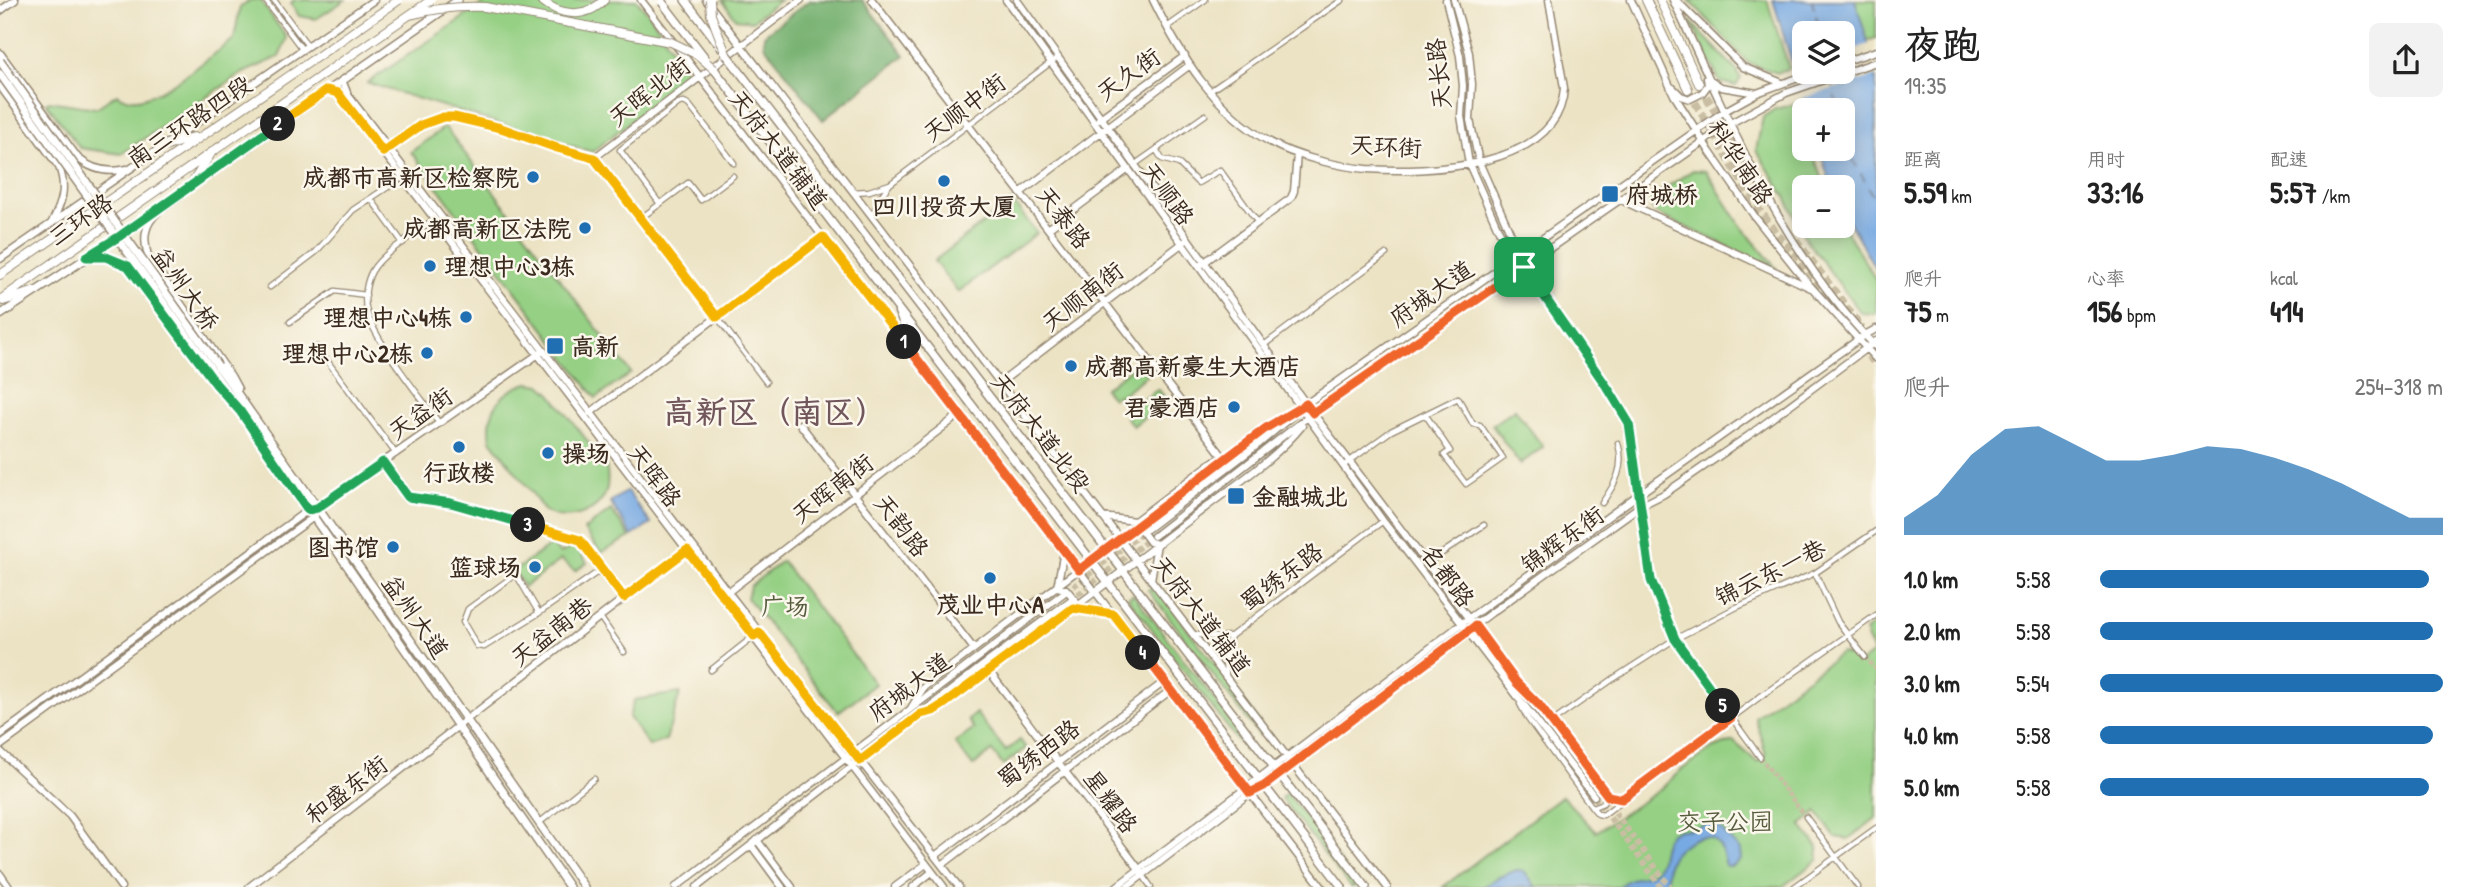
<!DOCTYPE html>
<html lang="zh">
<meta charset="utf-8">
<style>
body{margin:0;font-family:"Patrick Hand","LXGW WenKai TC",sans-serif;background:#f2f2f2;color:#222;height:100vh;display:flex;flex-direction:column;font-size:26px;white-space:nowrap}
*{box-sizing:border-box;margin:0}
p{font-size:23px;color:#767676}
.icon{flex:none;width:38px;height:38px;fill:none;stroke:currentColor;stroke-width:2;stroke-linecap:round;stroke-linejoin:round}
.map{position:relative;flex:1;overflow:hidden}
.panel{display:flex;flex-direction:column;background:#fff;width:595px}
.panel>*{flex:none}
.tools{position:absolute;left:1792px;top:21px;display:grid;gap:14px}
.tools a{display:grid;place-items:center;width:63px;height:63px;border-radius:10px;background:#fff;box-shadow:0 4px 18px #0003;font-size:35px}
.pin{position:absolute;display:grid;place-items:center;width:60px;height:60px;color:#fff;margin:-30px;border-radius:14px;box-shadow:0 4px 10px #0006}
.km{position:absolute;width:35px;height:35px;margin:-18px;border-radius:50%;background:#222;color:#fff;font-size:19px;line-height:35px;text-align:center}
.round{display:grid;place-items:center;flex:none;width:74px;height:74px;border-radius:10px;background:#f2f2f2}
.head{display:flex;align-items:center;justify-content:space-between;height:119px;padding:0 28px}
h1{font-size:38px;font-weight:700;line-height:52px}
.metrics{display:grid;grid-template-columns:repeat(3,1fr);gap:10px;height:119px;padding:7px 28px}
.metrics div{display:grid;align-content:center}
.metrics b{font-size:30px;font-weight:700}
.metrics small{font-size:19px;font-weight:400}
.metrics p{font-size:19px}
.chart{height:196px;padding:14px 28px}
.chart p{display:flex;justify-content:space-between}
.chart svg{width:100%;height:126px;margin-top:7px;fill:#1f6fb2;opacity:.7}
ul{padding:0 28px;list-style:none;font-size:23px}
li{display:grid;grid-template-columns:112px 84px 1fr;align-items:center;height:52px}
li i{height:18px;border-radius:9px;background:#1f6fb2}
main{display:flex;flex:1;min-height:0}
.map>svg:first-child{display:block}
.green{fill:#95d084;stroke:#687d51;stroke-width:2}
.forest{fill:#78b272;stroke:#5a6e48;stroke-width:2}
.water{fill:#77a9e2;stroke:#596a80;stroke-width:2;fill-rule:evenodd}
.pier{fill:#ece3c4}
.lines{fill:none;stroke-linecap:round;stroke-linejoin:round}
.ferry{stroke:#505663;stroke-width:2;stroke-dasharray:9 7;stroke-linecap:butt}
.street-tunnel{stroke:#c9bea3;stroke-width:4.5;stroke-dasharray:4.5 2;stroke-linecap:butt}
.secondary-tunnel{stroke:#c9bea3;stroke-width:6;stroke-dasharray:6 3;stroke-linecap:butt}
.highway-tunnel{stroke:#c9bea3;stroke-width:8;stroke-dasharray:8 4;stroke-linecap:butt}
.street-casing{stroke:#948671;stroke-width:7}
.secondary-casing{stroke:#948671;stroke-width:9}
.primary-casing{stroke:#948671;stroke-width:10}
.highway-casing{stroke:#948671;stroke-width:10}
.street{stroke:#fff;stroke-width:4.5}
.secondary{stroke:#fff;stroke-width:6}
.primary{stroke:#fff;stroke-width:7}
.highway{stroke:#fff;stroke-width:8}
.primary-bridge-casing{stroke:#948671;stroke-width:10;stroke-linecap:butt}
.highway-bridge-casing{stroke:#948671;stroke-width:10;stroke-linecap:butt}
.primary-bridge{stroke:#fff;stroke-width:7}
.highway-bridge{stroke:#fff;stroke-width:8}
.split-1-casing{stroke:#fff;stroke-width:14}
.split-2-casing{stroke:#fff;stroke-width:14}
.split-3-casing{stroke:#fff;stroke-width:14}
.split-4-casing{stroke:#fff;stroke-width:14}
.split-5-casing{stroke:#fff;stroke-width:14}
.split-6-casing{stroke:#fff;stroke-width:14}
.split-1{stroke:#f0652b;stroke-width:9}
.split-2{stroke:#f5b400;stroke-width:9}
.split-3{stroke:#22a559;stroke-width:9}
.split-4{stroke:#f5b400;stroke-width:9}
.split-5{stroke:#f0652b;stroke-width:9}
.split-6{stroke:#22a559;stroke-width:9}
.poi-dot{fill:#1f6fb2;stroke:#fbf7ec;stroke-width:2.5}
.labels{text-anchor:middle;dominant-baseline:central;stroke-width:5;stroke-linejoin:round;paint-order:stroke}
.street-label{font-size:24px;fill:#3b2a1e;stroke:#fbf7ec}
.poi-label{font-size:24px;font-weight:bold;fill:#3b2a1e;stroke:#fbf7ec;text-anchor:end}
.park-label{font-size:24px;fill:#565c3d;stroke:#fbf7ec}
.district-label{font-size:32px;font-weight:bold;fill:#71565c;stroke:#fbf7ec}
</style>
<main>
<div class="map">
<svg width="1876" height="887" viewBox="0 0 1876 887">
<rect width="100%" height="100%" fill="#fbf7ec"/>
<filter id="ink" filterUnits="userSpaceOnUse"><feTurbulence type="fractalNoise" baseFrequency=".0143" numOctaves="2"/><feDisplacementMap in="SourceGraphic" scale="14" xChannelSelector="R" yChannelSelector="G"/><feConvolveMatrix kernelMatrix="1 2 1 2 8 2 1 2 1" color-interpolation-filters="sRGB"/></filter>
<filter id="wash" filterUnits="userSpaceOnUse"><feTurbulence type="fractalNoise" baseFrequency=".00686" numOctaves="4" result="noise"/><feDisplacementMap in="SourceGraphic" scale="28" xChannelSelector="R" yChannelSelector="G"/><feGaussianBlur stdDeviation="1.57" result="paint"/><feColorMatrix in="noise" values="0 0 0 0 0 0 0 0 0 0 0 0 0 0 0 0 0 1.4 0 .05"/><feComposite in="paint" operator="in"/></filter>
<g filter="url(#wash)">
<rect width="100%" height="100%" fill="#ece3c4"/>
<!-- green -->
<path class="green" d="M251 0H260L287 38 279 57 243 73 121 154 80 148 46 103 49 101 96 108 117 94C143 118 211 55 234 39L240 7Z
M294 0H345L316 19 299 16 291 3Z
M489 0H637L650 15 689 75 592 152 367 83Z
M722 0H780L752 21 736 19Z
M1689 0H1767L1789 68 1777 73 1748 63Z
M1855 0H1876V38L1867 41Z
M1690 21 1738 72 1737 74 1741 78 1736 86 1720 82Z
M1796 104 1804 128V149H1811L1826 187H1804V226L1843 225 1876 280V314L1861 313 1805 238 1786 197 1756 150 1763 117 1775 109Z
M445 127 631 373 596 398 411 152Z
M1693 170 1706 171 1741 226 1777 269 1657 214C1651 209 1649 205 1652 197Z
M1012 201 1037 233 958 292 934 261Z
M1138 363 1147 375 1118 397 1116 395 1112 398 1104 389Z
M528 383 541 385 551 394 606 465C609 479 609 495 597 505 584 517 560 521 545 511 540 507 536 498 532 493 518 475 505 458 491 440 486 411 500 391 528 383Z
M1158 389 1167 400 1133 426 1126 417 1130 414 1128 411Z
M1515 409 1543 447 1520 464 1492 425Z
M611 510 630 537 601 553 584 530Z
M552 544 560 554 575 545 587 563 575 571 561 560 524 587 514 571Z
M782 561 875 684 838 712 747 598 750 586Z
M1154 585 1265 730 1259 735 1148 590Z
M1133 594 1250 746 1245 750 1128 598Z
M1876 623V818L1848 839 1835 837 1817 812 1801 825 1818 847 1819 859 1782 887H1443L1562 796 1596 832 1661 789 1681 770 1712 749 1733 741 1757 762 1766 755 1755 717 1841 653 1848 655 1860 663 1873 653 1865 631Z
M680 693 666 740 649 746 629 717 634 700Z
M976 713 1006 751 1020 740 1026 748 1003 765 992 751 973 766 955 743 974 729 968 720Z
M1287 793 1359 887H1350L1281 798Z"/>
<!-- forest -->
<path class="forest" d="M810 0H862L905 55 823 120 764 45V35Z"/>
<!-- water -->
<path class="water" d="M1773 0H1855L1876 69V270L1843 210V187H1832L1819 149H1843V110H1806ZM1804 33H1843V72H1804Z
M627 491 651 524 632 536 610 502Z
M1711 822 1716 824 1740 850 1741 860 1732 866H1726C1724 859 1723 851 1719 845 1705 827 1678 844 1670 860 1665 869 1668 878 1666 887H1619C1628 876 1643 879 1654 871 1666 862 1658 841 1673 832 1680 828 1688 831 1695 828 1700 827 1706 824 1711 822Z
M1516 870 1525 872 1536 887H1483L1497 878Z"/>
<!-- pier -->
<path class="pier" d="M1872 43 1876 57V76L1799 99 1790 71 1804 66V72H1843V53Z"/>
<g class="lines">
<!-- ferry -->
<path class="ferry" d="M1812 0 1820 33
M1831 80 1838 110
M1843 129 1847 148 1876 202"/>
</g>
</g>
<g filter="url(#ink)">
<g class="lines">
<!-- street-tunnel -->
<path class="street-tunnel" d="M1865 657 1876 669
M1760 757 1806 817"/>
<!-- secondary-tunnel -->
<path class="secondary-tunnel" d="M1066 592 1146 530
M1071 600 1152 537
M1599 791 1670 887
M1594 796 1661 887"/>
<!-- highway-tunnel -->
<path class="highway-tunnel" d="M1700 86 1760 186
M1689 92 1757 207 1833 307
M1796 240 1862 328
M1861 346 1876 365"/>
<defs>
<path id="street" d="M265 0 302 49
M274 0 308 46
M1167 27 1205 0
M1210 91 1342 0
M1157 151 1162 159 1179 164 1198 183 1220 170 1258 223
M1134 165 1205 115
M890 184 1058 57
M853 192 869 191 890 184 881 196 872 216
M371 199 403 243
M660 204 620 150 679 103 684 102 689 105 734 163
M641 218 688 183 701 200 733 176
M435 219C417 233 383 252 372 271 366 282 364 297 366 308 371 337 421 397 439 423
M1524 267 1609 390 1629 423 1647 559 1658 602 1675 639 1760 757
M270 287 316 252 353 210 403 177
M717 317 766 382
M290 322 335 291 366 295
M1264 345 1386 254
M317 347 396 454
M383 462 408 497 451 503 580 540 624 598
M1343 466 1391 431 1458 398 1473 424 1480 425 1503 458 1466 484 1444 455 1450 451 1425 414
M1602 503C1616 483 1625 467 1618 443
M1426 564 1484 525
M1815 573 1838 622 1865 657
M539 613 516 574 468 609 463 622 477 646 484 647 539 613 602 569
M600 617 624 652
M1193 634 1216 637 1231 636 1383 521
M711 670 759 632
M1226 677 1225 650 1231 636
M1531 698 1608 796 1622 799
M1520 704 1528 719 1592 807 1598 814 1603 815 1761 696 1876 615
M1552 722 1613 679 1675 639 1737 607 1815 573 1876 531
M1593 807 1603 803 1607 796
M1806 817 1858 887
M539 823 594 779
M1143 875 1151 887
M1794 887 1876 828"/>
<path id="secondary" d="M641 0 1322 887
M706 0 1387 887
M872 0 1225 459 1214 461 1135 521 1102 517
M1006 0 1383 521 1594 796
M1017 0 1306 404 1599 791
M1153 0C1180 55 1215 112 1270 142 1296 157 1337 166 1367 169 1425 173 1560 169 1564 88L1549 0
M1446 0 1460 56 1463 86 1461 116 1469 164 1512 260
M1454 0 1469 53 1472 84 1470 120 1479 162 1520 255
M1631 0 1674 95 1710 152 1755 217 1805 280 1876 359
M1673 0C1731 123 1778 247 1876 347
M1676 0 1743 67 1782 83
M0 11 15 0
M0 53 78 158C93 171 109 173 127 169
M1843 62 1876 51
M342 80 348 95 728 592 959 887
M1712 81 1721 87 1757 93
M0 86 59 167C67 188 62 203 52 222
M1673 88 1681 96 1690 99 1702 93 1708 85 1707 78
M329 90 338 93 343 99 944 887
M1099 119 1185 56
M387 149C404 137 422 120 443 117 479 112 555 149 594 158
M594 158 801 0
M594 158 717 317
M1020 193 1190 65
M1619 199 1811 288
M158 212C144 225 143 238 148 256L231 376 238 389
M1048 229 1127 170
M88 257H105L128 266 229 399
M0 259 374 0
M1202 264 1291 198 1294 191 1297 154
M898 312 913 351
M1000 383 1184 242
M590 413 823 237
M800 424 974 649
M1142 523 1141 530 1150 542 1157 544 1151 580
M1147 529 1260 443 1306 404 1723 112 1757 93 1814 72
M1154 536 1313 413 1729 124 1786 93 1876 62
M1064 551 1057 587 1066 589 1076 601 1073 608 1113 614
M728 592 959 415
M989 671 1142 873
M911 708 924 687 1256 435 1286 416
M921 714 933 711 944 704C1028 643 1110 581 1192 518 1227 490 1274 461 1302 426
M0 735 308 510 317 508 540 353
M0 746 315 516
M0 751 70 816 121 887
M757 840 792 887
M751 845 782 887
M935 856 1164 682
M942 865 1171 690
M0 874 9 887
M249 887 688 549
M676 887 1065 592
M697 887 982 666 1071 600
M895 887 926 864
M913 887 932 872
M1116 887 1468 619 1639 494 1865 335 1876 329
M1127 887 1250 793 1264 786 1491 613 1640 506 1664 494 1748 436 1876 341"/>
<path id="primary" d="M685 0 721 47
M714 69 1342 887
M820 176 1366 887
M0 315 120 236 458 0
M218 366 584 887
M212 370 569 887"/>
<path id="highway" d="M541 0C560 16 586 19 604 0
M1646 0 1688 89
M1660 0 1699 84
M161 148 194 137
M191 185 210 155
M0 275 311 61
M0 300 321 76
M3 301 36 291"/>
</defs>
<!-- street casing -->
<use href="#street" class="street-casing"/>
<!-- secondary casing -->
<use href="#secondary" class="secondary-casing"/>
<!-- primary casing -->
<use href="#primary" class="primary-casing"/>
<!-- highway casing -->
<use href="#highway" class="highway-casing"/>
<!-- street -->
<use href="#street" class="street"/>
<!-- secondary -->
<use href="#secondary" class="secondary"/>
<!-- primary -->
<use href="#primary" class="primary"/>
<!-- highway -->
<use href="#highway" class="highway"/>
<defs>
<path id="primary-bridge" d="M662 2 706 59
M726 54 820 176
M0 61 218 366
M0 74 212 370"/>
<path id="highway-bridge" d="M710 0 711 15 726 54
M410 15C436 8 458 6 485 7L671 42 698 55 714 69
M311 61 399 0
M321 76 431 0"/>
</defs>
<!-- primary-bridge casing -->
<use href="#primary-bridge" class="primary-bridge-casing"/>
<!-- highway-bridge casing -->
<use href="#highway-bridge" class="highway-bridge-casing"/>
<!-- primary-bridge -->
<use href="#primary-bridge" class="primary-bridge"/>
<!-- highway-bridge -->
<use href="#highway-bridge" class="highway-bridge"/>
</g>
</g>
<g class="lines" filter="url(#ink)">
<defs>
<path id="split-1" d="M904 342 1079 570 1266 428 1306 404 1313 413 1524 267"/>
<path id="split-2" d="M278 124 327 90 338 93 383 152 421 125 443 117H454L501 128 557 148 594 158 717 317 823 237 904 342"/>
<path id="split-3" d="M278 124 120 236 86 257H106L128 266 216 384 240 411 308 510 317 508 383 462 408 497 451 503 528 525"/>
<path id="split-4" d="M528 525 580 540 624 598 687 550 754 636 759 632 860 761 921 714 933 711 944 704 1073 608 1113 614 1143 653"/>
<path id="split-5" d="M1143 653 1250 793 1264 786 1475 626 1516 682 1539 705 1608 796 1622 799 1731 718 1723 706"/>
<path id="split-6" d="M1524 267 1609 390 1629 423 1651 580 1675 639 1723 706"/>
</defs>
<!-- split-1 casing -->
<use href="#split-1" class="split-1-casing"/>
<!-- split-2 casing -->
<use href="#split-2" class="split-2-casing"/>
<!-- split-3 casing -->
<use href="#split-3" class="split-3-casing"/>
<!-- split-4 casing -->
<use href="#split-4" class="split-4-casing"/>
<!-- split-5 casing -->
<use href="#split-5" class="split-5-casing"/>
<!-- split-6 casing -->
<use href="#split-6" class="split-6-casing"/>
<!-- split-1 -->
<use href="#split-1" class="split-1"/>
<!-- split-2 -->
<use href="#split-2" class="split-2"/>
<!-- split-3 -->
<use href="#split-3" class="split-3"/>
<!-- split-4 -->
<use href="#split-4" class="split-4"/>
<!-- split-5 -->
<use href="#split-5" class="split-5"/>
<!-- split-6 -->
<use href="#split-6" class="split-6"/>
</g>
<!-- markers -->
<g class="poi-dot">
<circle cx="533" cy="177" r="7"/>
<circle cx="944" cy="181" r="7"/>
<rect x="1601" y="185" width="18" height="18" rx="3.5"/>
<circle cx="585" cy="228" r="7"/>
<circle cx="430" cy="266" r="7"/>
<circle cx="466" cy="317" r="7"/>
<rect x="546" y="337" width="18" height="18" rx="3.5"/>
<circle cx="427" cy="353" r="7"/>
<circle cx="1071" cy="366" r="7"/>
<circle cx="1234" cy="407" r="7"/>
<circle cx="459" cy="447" r="7"/>
<circle cx="548" cy="453" r="7"/>
<rect x="1227" y="487" width="18" height="18" rx="3.5"/>
<circle cx="393" cy="547" r="7"/>
<circle cx="535" cy="567" r="7"/>
<circle cx="990" cy="578" r="7"/>
</g>
<g class="labels">
<!-- street labels -->
<g class="street-label">
<text transform="translate(1128 74) rotate(-36)">天久街</text>
<text transform="translate(1438 74) rotate(-96)">天长路</text>
<text transform="translate(649 91) rotate(-38)">天晖北街</text>
<text transform="translate(964 107) rotate(-37)">天顺中街</text>
<text transform="translate(189 121) rotate(-34)">南三环路四段</text>
<text transform="translate(1386 146) rotate(3)">天环街</text>
<text transform="translate(779 149) rotate(52)">天府大道辅道</text>
<text transform="translate(1741 162) rotate(56)">科华南路</text>
<text transform="translate(1168 193) rotate(54)">天顺路</text>
<text transform="translate(1064 217) rotate(52)">天泰路</text>
<text transform="translate(80 219) rotate(-35)">三环路</text>
<text transform="translate(186 288) rotate(55)">益州大桥</text>
<text transform="translate(1431 293) rotate(-35)">府城大道</text>
<text transform="translate(1082 296) rotate(-38)">天顺南街</text>
<text transform="translate(420 413) rotate(-35)">天益街</text>
<text transform="translate(1041 432) rotate(52)">天府大道北段</text>
<text transform="translate(655 475) rotate(53)">天晖路</text>
<text transform="translate(832 488) rotate(-38)">天晖南街</text>
<text transform="translate(902 525) rotate(52)">天韵路</text>
<text transform="translate(1562 539) rotate(-36)">锦辉东街</text>
<text transform="translate(1770 572) rotate(-26)">锦云东一巷</text>
<text transform="translate(1448 575) rotate(53)">名都路</text>
<text transform="translate(1281 576) rotate(-37)">蜀绣东路</text>
<text transform="translate(1202 615) rotate(52)">天府大道辅道</text>
<text transform="translate(416 616) rotate(55)">益州大道</text>
<text transform="translate(551 631) rotate(-38)">天益南巷</text>
<text transform="translate(909 686) rotate(-37)">府城大道</text>
<text transform="translate(1038 753) rotate(-37)">蜀绣西路</text>
<text transform="translate(346 789) rotate(-37)">和盛东街</text>
<text transform="translate(1111 801) rotate(53)">星耀路</text>
</g>
<!-- poi labels -->
<g class="poi-label">
<text x="519" y="177">成都市高新区检察院</text>
<text x="1626" y="194" text-anchor="start">府城桥</text>
<text x="944" y="206" text-anchor="middle">四川投资大厦</text>
<text x="571" y="228">成都高新区法院</text>
<text x="444" y="266" text-anchor="start">理想中心3栋</text>
<text x="452" y="317">理想中心4栋</text>
<text x="571" y="346" text-anchor="start">高新</text>
<text x="413" y="353">理想中心2栋</text>
<text x="1085" y="366" text-anchor="start">成都高新豪生大酒店</text>
<text x="1220" y="407">君豪酒店</text>
<text x="562" y="453" text-anchor="start">操场</text>
<text x="459" y="472" text-anchor="middle">行政楼</text>
<text x="1252" y="496" text-anchor="start">金融城北</text>
<text x="379" y="547">图书馆</text>
<text x="521" y="567">篮球场</text>
<text x="990" y="604" text-anchor="middle">茂业中心A</text>
</g>
<!-- park labels -->
<g class="park-label">
<text x="785" y="606">广场</text>
<text x="1725" y="821">交子公园</text>
</g>
<!-- district labels -->
<g class="district-label">
<text x="775" y="411">高新区（南区）</text>
</g>
</g>
</svg>
<div class="tools">
<a><svg class="icon" aria-label="layers" viewBox="0 0 24 24"><path d="M12 4l9 5-9 5-9-5zM3 14l9 5 9-5"/></svg></a>
<a>+</a>
<a>−</a>
</div>
<div class="pin" style="left:1524px;top:267px;background:#1e9e55"><svg class="icon" aria-label="arrive" viewBox="0 0 24 24"><path d="M6 21V4h12l-3 4 3 4H6"/></svg></div>
<b class="km" style="left:904px;top:342px">1</b>
<b class="km" style="left:278px;top:124px">2</b>
<b class="km" style="left:528px;top:525px">3</b>
<b class="km" style="left:1143px;top:653px">4</b>
<b class="km" style="left:1723px;top:706px">5</b>
</div>
<section class="panel">
<div class="head"><div><h1>夜跑</h1><p>19:35</p></div><a class="round"><svg class="icon" aria-label="share" viewBox="0 0 24 24"><path d="M12 15V3M7 8l5-5 5 5M5 13v7h14v-7"/></svg></a></div>
<div class="metrics">
<div><p>距离</p><b>5.59<small> km</small></b></div>
<div><p>用时</p><b>33:16</b></div>
<div><p>配速</p><b>5:57<small> /km</small></b></div>
</div>
<div class="metrics">
<div><p>爬升</p><b>75<small> m</small></b></div>
<div><p>心率</p><b>156<small> bpm</small></b></div>
<div><p>kcal</p><b>414</b></div>
</div>
<div class="chart"><p><span>爬升</span>254–318 m</p>
<svg viewBox="0 0 160 44" preserveAspectRatio="none"><path d="M0 44V38L10 30L20 16L30 7L40 6L50 12L60 18L70 18L80 16L90 13L100 14L110 17L120 21L130 26L140 32L150 38L160 38V44z"/></svg>
</div>
<ul>
<li><b>1.0 km</b>5:58<i style="width:96%"></i></li>
<li><b>2.0 km</b>5:58<i style="width:97%"></i></li>
<li><b>3.0 km</b>5:54<i style="width:100%"></i></li>
<li><b>4.0 km</b>5:58<i style="width:97%"></i></li>
<li><b>5.0 km</b>5:58<i style="width:96%"></i></li>
</ul>
</section>
</main>
